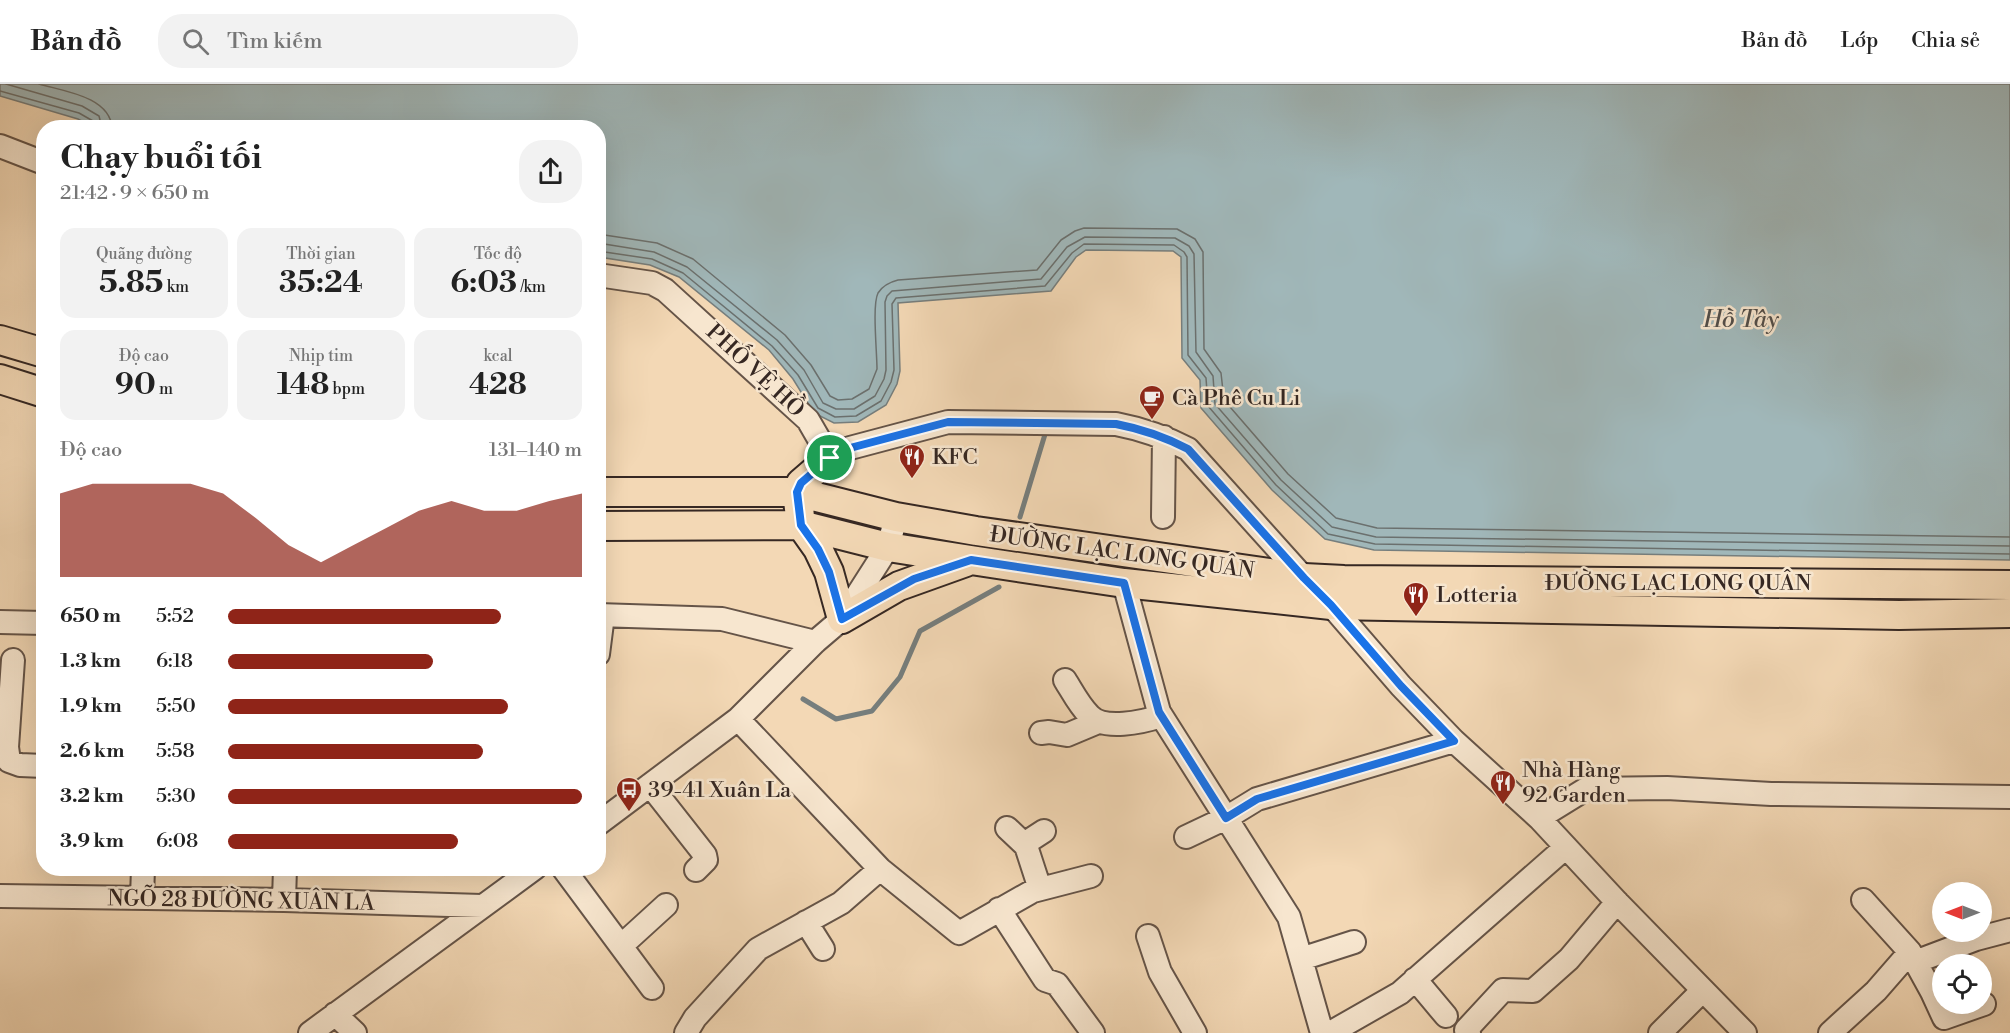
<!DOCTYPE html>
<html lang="vi">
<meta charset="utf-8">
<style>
body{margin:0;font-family:"Libre Bodoni",serif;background:#f2f2f2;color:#222;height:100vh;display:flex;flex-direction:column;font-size:22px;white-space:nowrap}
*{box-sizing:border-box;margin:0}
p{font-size:20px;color:#767676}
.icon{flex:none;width:33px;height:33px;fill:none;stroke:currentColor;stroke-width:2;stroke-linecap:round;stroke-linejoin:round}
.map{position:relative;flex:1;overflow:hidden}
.details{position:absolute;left:36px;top:36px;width:570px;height:756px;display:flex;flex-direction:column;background:#fff;border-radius:24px;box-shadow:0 6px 24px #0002}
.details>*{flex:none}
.needle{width:39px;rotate:270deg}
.fabs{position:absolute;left:1932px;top:798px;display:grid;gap:12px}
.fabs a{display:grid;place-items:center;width:60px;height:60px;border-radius:50%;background:#fff;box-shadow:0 6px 24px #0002;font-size:30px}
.pin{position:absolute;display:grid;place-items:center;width:51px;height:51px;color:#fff;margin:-26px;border:3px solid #fff;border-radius:50%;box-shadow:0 2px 6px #0007}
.round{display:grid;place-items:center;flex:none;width:63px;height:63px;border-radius:24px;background:#f2f2f2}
.summary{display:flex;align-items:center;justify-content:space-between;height:102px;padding:0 24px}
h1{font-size:33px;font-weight:700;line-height:45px}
.stats{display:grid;grid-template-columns:repeat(3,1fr);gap:9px;height:102px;padding:6px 24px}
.stats div{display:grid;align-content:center;border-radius:15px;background:#f2f2f2;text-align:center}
.stats b{font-size:30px;font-weight:700}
.stats small{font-size:16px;font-weight:400}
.stats p{font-size:16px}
.chart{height:168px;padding:12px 24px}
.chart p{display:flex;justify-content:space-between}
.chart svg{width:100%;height:108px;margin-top:6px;fill:#8f2418;opacity:.7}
ul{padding:0 24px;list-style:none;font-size:20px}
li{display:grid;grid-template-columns:96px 72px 1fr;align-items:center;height:45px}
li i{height:15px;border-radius:8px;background:#8f2418}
header{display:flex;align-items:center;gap:36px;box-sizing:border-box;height:84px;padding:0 30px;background:#fff;border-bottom:2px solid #e0e0e0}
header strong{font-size:28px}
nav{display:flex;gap:33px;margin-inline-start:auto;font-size:21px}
.search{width:420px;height:54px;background:#f2f2f2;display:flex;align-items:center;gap:15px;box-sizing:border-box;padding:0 21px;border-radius:24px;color:#767676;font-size:22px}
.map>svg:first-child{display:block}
.water{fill:#a0b7b9;stroke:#767e7d;stroke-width:1.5}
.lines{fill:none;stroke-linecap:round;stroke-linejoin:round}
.shore{stroke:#6b706e;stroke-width:1.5}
.stream{stroke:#767e7d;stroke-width:5}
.minor-casing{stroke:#655448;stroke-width:26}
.major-casing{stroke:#362823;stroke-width:32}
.minor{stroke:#f7e6cf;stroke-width:22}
.major{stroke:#f3d8b5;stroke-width:28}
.route-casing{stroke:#fff;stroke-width:12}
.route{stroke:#1a73e8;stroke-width:8}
.labels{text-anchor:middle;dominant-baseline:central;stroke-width:5;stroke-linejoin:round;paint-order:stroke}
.street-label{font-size:22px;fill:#362823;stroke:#f7e6cf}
.poi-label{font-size:22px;fill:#362823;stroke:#f7e6cf;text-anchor:start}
.water-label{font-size:24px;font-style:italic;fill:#504c48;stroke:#f7e6cf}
</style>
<header>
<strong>Bản đồ</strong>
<div class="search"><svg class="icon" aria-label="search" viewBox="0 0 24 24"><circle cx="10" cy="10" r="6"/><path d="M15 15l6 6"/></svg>Tìm kiếm</div>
<nav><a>Bản đồ</a><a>Lớp</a><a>Chia sẻ</a></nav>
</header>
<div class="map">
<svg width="2010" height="949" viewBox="0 0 2010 949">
<rect width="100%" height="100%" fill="#f3d8b5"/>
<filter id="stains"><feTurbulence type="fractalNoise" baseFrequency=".00333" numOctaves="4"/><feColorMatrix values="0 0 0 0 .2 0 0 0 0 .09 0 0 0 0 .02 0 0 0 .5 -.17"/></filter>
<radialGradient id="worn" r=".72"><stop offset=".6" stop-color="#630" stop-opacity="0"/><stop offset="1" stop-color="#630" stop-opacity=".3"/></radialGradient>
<!-- water -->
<path class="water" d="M0 0H2010V476L1374 466 1325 455 1272 406 1201 324 1200 296 1182 274 1181 173 1173 167 1086 166 1076 173 1051 207 898 219 900 287 897 300 886 321 858 338 834 339 814 329 793 295 769 266 679 193 650 181 599 173 598 44 93 43 78 35 0 12Z"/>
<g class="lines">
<!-- shore -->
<path class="shore" d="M6 0 82 22 99 32 102 44
M39 0C62 7 110 12 112 44
M0 7 79 29 93 37 95 44
M598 150 657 159 693 175 785 251 811 281 830 312 838 316 852 315 869 305 877 285C877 268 872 221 878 209 883 201 890 198 898 196L1037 186 1061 156 1075 147 1084 144 1177 145 1195 155 1203 168 1204 265 1221 289 1224 316 1288 390 1336 434 1377 444 2010 453
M598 159 654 168 687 183 777 256 804 286 823 319 836 325H854L875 312 884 295 886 286 885 218 887 212 892 207 1041 195 1067 163 1085 153 1175 154 1189 162 1194 170 1196 268 1213 292 1215 320 1281 396 1332 443 1376 453 2010 462
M598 167 652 175 683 189 772 262 798 291 818 324 835 333 856 332 881 317 891 298 894 286 892 220 896 214 1045 202 1072 169 1084 160 1174 161 1184 168 1187 173 1188 271 1206 294 1208 322 1276 401 1328 450 1375 460 2010 470"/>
<!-- stream -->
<path class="stream" d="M1020 433 1046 347
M803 615 836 635 872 627 900 593 920 547 999 503"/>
<defs>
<path id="minor" d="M0 62 44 79
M598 191 652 199 665 206 808 336 830 374 850 364 948 338 1116 340C1142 345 1165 353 1188 365L1304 494 1331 521 1401 602 1454 657 1539 734 1617 818 1745 949
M1163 433 1164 353
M1124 499 1159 628 1289 833 1322 949
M598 531 722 535 815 558
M0 538 44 539
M598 570 603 531
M13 576 7 663 9 677 20 681 44 682
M1065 596C1072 607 1079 621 1089 631 1103 647 1143 638 1161 632
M738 635 880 785 959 849 1033 807 1091 792
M1041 649 1049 648 1067 651 1098 638
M650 701 705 771 706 776 696 786
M1539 734 1586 705 1667 704 1771 710 2010 713
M598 740 738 635 815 558 842 535 888 463 896 433
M1007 744 1026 762 1040 805
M1186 753 1226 734 1257 715 1454 657
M1024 760 1044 747
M563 784 652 904
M0 812 284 816 482 822
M142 814 143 784
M284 816 285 784
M1863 816 1910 868 1932 908 1944 934 1984 920
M999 825 1045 896 1057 900 1093 949
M806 838 823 865
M1148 852 1160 888 1195 949
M621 862 666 821
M1301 875 1354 858
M1915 878 1976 855 2010 846
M1415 895 1446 932
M335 930 355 949
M310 949 535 784
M686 949 695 934 758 865 841 819 880 785
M1330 949 1400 909 1566 763
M1469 949 1466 946 1503 906 1533 907 1569 875 1617 818
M1660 949 1703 906
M1830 949 1876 907 1910 868"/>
<path id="major" d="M0 256 44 269
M0 295 44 309
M830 374 801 399 797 408 801 441 818 465 829 488 842 535 899 502 966 478
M598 408H797L896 433 976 447 1304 494 1344 496 2010 501
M598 442 801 441 888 463 971 476 1124 499 1331 521 1899 531 2010 529"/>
</defs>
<!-- minor casing -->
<use href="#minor" class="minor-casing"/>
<!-- major casing -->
<use href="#major" class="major-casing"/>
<!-- minor -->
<use href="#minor" class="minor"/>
<!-- major -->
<use href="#major" class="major"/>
</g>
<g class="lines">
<defs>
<path id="route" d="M948 338 1116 340C1142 345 1165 353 1188 365L1304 494 1331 521 1401 602 1454 657 1257 715 1226 734 1159 628 1124 499 971 476 914 495 842 535 829 488 818 465 801 441 797 408 801 399 830 374 850 364Z"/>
</defs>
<!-- route casing -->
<use href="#route" class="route-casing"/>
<!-- route -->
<use href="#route" class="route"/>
</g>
<!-- icons -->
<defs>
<symbol id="cafe-pin" viewBox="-11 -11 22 30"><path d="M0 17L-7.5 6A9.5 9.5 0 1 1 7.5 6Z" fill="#8f2418" stroke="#f7e6cf"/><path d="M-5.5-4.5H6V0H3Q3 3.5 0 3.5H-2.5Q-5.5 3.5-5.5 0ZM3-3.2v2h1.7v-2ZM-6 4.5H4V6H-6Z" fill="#fff"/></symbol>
<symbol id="restaurant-pin" viewBox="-11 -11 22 30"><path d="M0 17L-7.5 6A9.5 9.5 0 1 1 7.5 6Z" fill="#8f2418" stroke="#f7e6cf"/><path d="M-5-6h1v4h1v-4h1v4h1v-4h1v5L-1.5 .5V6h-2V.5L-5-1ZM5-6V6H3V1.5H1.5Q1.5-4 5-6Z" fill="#fff"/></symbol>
<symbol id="bus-pin" viewBox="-11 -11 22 30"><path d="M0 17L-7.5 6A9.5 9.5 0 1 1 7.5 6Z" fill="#8f2418" stroke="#f7e6cf"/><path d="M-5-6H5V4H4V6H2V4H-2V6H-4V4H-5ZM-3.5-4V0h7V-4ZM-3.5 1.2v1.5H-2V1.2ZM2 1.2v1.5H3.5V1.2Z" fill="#fff"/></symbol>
</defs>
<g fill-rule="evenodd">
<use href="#cafe-pin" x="1137" y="299" width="30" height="40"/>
<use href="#restaurant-pin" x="897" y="358" width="30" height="40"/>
<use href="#restaurant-pin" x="1401" y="496" width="30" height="40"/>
<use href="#restaurant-pin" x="1488" y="684" width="30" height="40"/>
<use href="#bus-pin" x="614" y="691" width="30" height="40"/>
</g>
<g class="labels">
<!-- street labels -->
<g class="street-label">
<text transform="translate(755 287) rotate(43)">PHỐ VỆ HỒ</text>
<text transform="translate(1122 469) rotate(8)">ĐƯỜNG LẠC LONG QUÂN</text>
<text x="1678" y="499">ĐƯỜNG LẠC LONG QUÂN</text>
<text transform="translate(241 817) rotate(1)">NGÕ 28 ĐƯỜNG XUÂN LA</text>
</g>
<!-- poi labels -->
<g class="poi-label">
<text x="1172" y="314">Cà Phê Cu Li</text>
<text x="932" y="373">KFC</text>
<text x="1436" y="511">Lotteria</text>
<text x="1522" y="686">Nhà Hàng<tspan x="1522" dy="25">92 Garden</tspan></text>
<text x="648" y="706">39-41 Xuân La</text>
</g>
<!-- water labels -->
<g class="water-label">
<text x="1741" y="236">Hồ Tây</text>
</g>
</g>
<rect width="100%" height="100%" filter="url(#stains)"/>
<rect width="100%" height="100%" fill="url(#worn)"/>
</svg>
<div class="fabs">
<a><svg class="needle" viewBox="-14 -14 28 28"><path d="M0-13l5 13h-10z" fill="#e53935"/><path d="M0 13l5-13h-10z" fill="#767676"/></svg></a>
<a><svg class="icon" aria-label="locate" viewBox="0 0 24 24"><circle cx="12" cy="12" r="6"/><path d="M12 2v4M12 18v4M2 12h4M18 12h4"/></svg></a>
</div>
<div class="pin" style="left:830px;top:374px;background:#1e9e55"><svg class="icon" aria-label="arrive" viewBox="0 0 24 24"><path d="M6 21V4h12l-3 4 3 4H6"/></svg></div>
<section class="details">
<div class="summary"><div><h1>Chạy buổi tối</h1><p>21:42 · 9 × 650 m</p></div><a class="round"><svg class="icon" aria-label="share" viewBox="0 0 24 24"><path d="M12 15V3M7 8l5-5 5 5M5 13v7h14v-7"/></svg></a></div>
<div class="stats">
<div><p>Quãng đường</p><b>5.85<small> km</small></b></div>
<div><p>Thời gian</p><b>35:24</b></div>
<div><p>Tốc độ</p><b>6:03<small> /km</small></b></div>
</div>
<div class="stats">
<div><p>Độ cao</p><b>90<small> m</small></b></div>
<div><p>Nhịp tim</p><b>148<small> bpm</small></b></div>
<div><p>kcal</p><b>428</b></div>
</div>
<div class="chart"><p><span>Độ cao</span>131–140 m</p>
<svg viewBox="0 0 160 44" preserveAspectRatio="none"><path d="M0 44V10L10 6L20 6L30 6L40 6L50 10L60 20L70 31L80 38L90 31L100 24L110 17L120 13L130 17L140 17L150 13L160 10V44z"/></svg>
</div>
<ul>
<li><b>650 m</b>5:52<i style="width:77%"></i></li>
<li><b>1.3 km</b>6:18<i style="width:58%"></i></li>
<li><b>1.9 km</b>5:50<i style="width:79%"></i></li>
<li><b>2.6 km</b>5:58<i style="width:72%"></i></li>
<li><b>3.2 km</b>5:30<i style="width:100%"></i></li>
<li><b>3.9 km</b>6:08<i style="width:65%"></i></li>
</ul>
</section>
</div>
